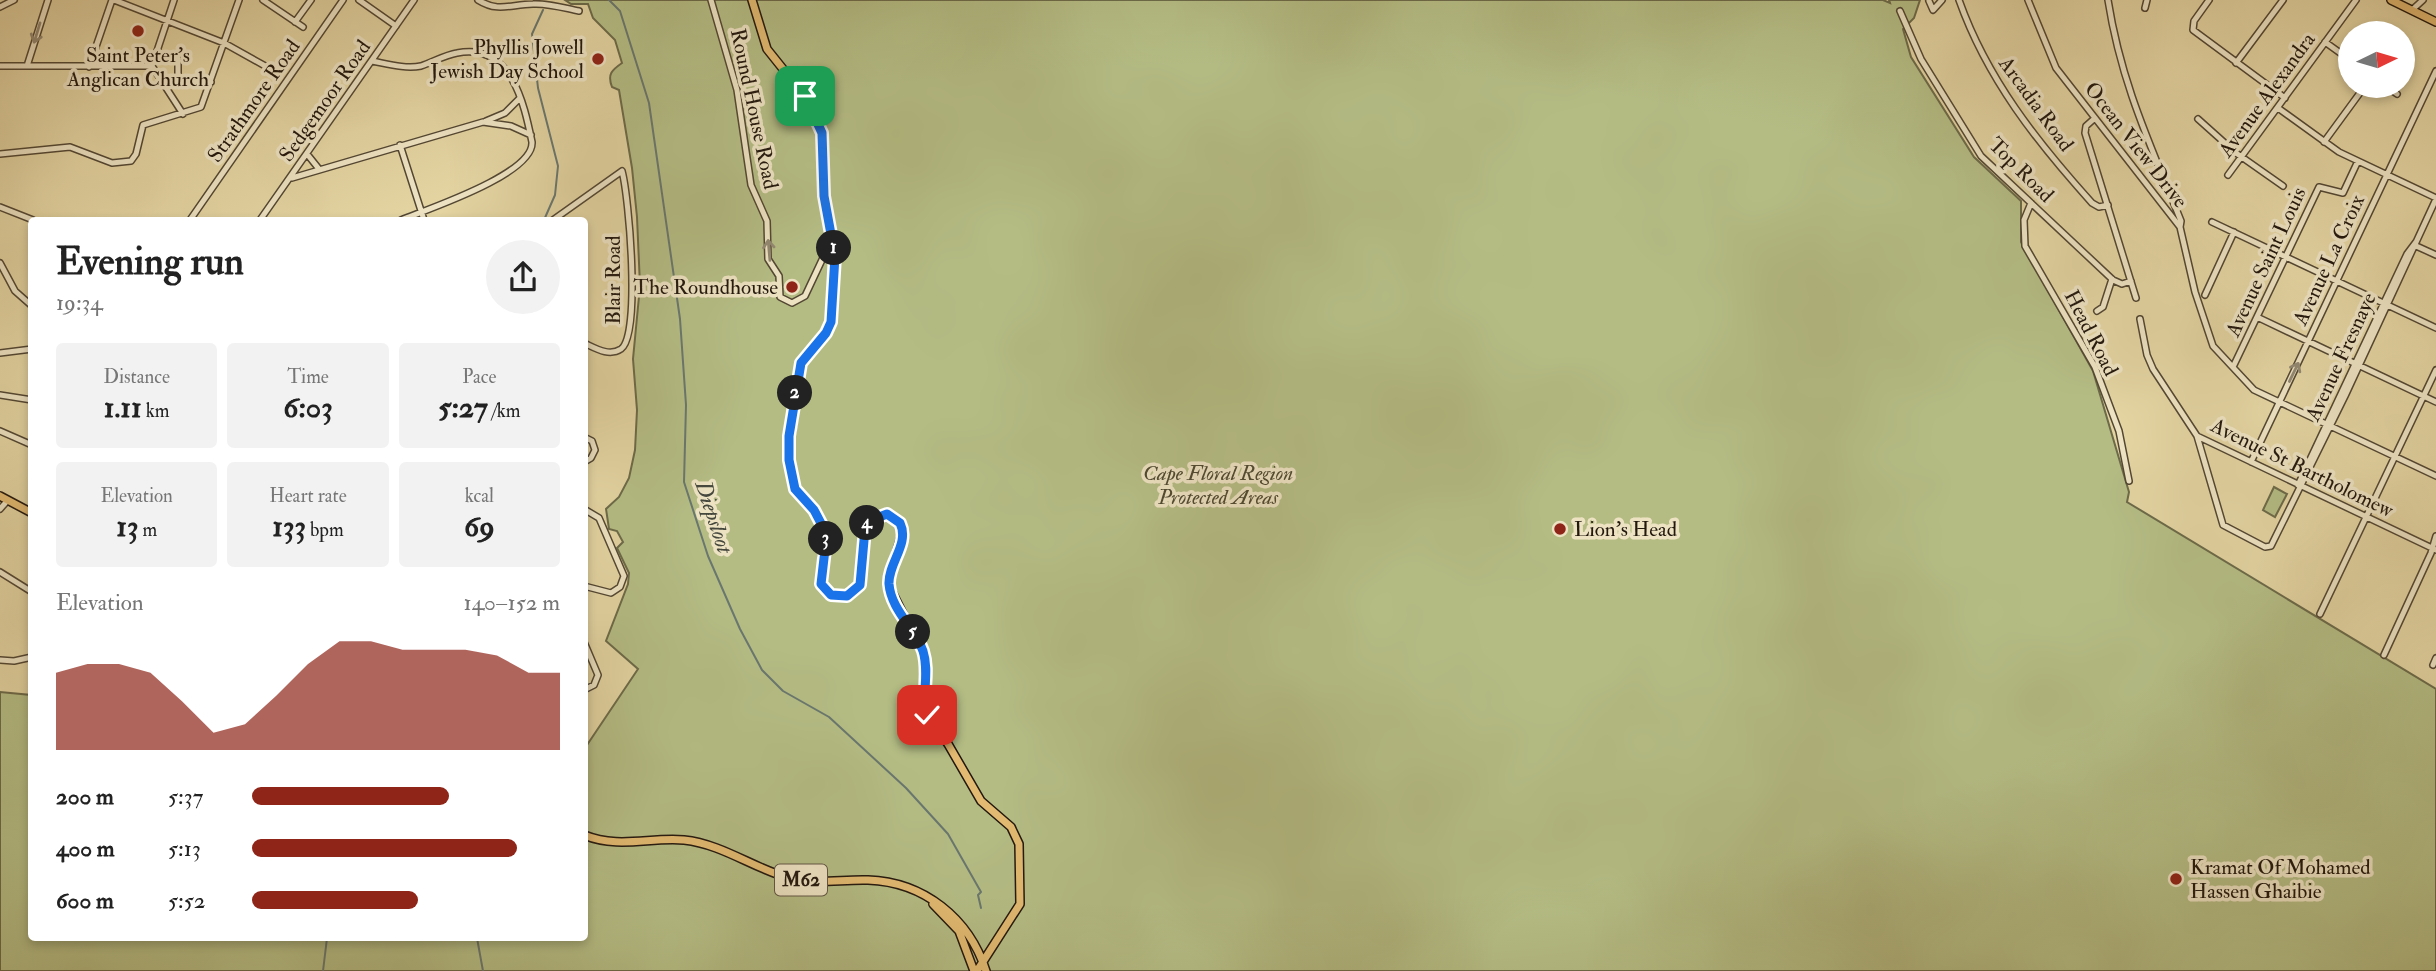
<!DOCTYPE html>
<meta charset="utf-8">
<style>
body{margin:0;font-family:"IM FELL Double Pica",serif;background:#f2f2f2;color:#222;height:100vh;display:flex;flex-direction:column;font-size:26px;white-space:nowrap}
*{box-sizing:border-box;margin:0}
p{font-size:23px;color:#767676}
.icon{flex:none;width:38px;height:38px;fill:none;stroke:currentColor;stroke-width:2;stroke-linecap:round;stroke-linejoin:round}
.map{position:relative;flex:1;overflow:hidden}
.drawer{position:absolute;left:28px;top:217px;width:560px;height:724px;display:flex;flex-direction:column;background:#fff;border-radius:7px;box-shadow:0 4px 10px #0003}
.drawer>*{flex:none}
.needle{width:46px;rotate:85deg}
.buttons{position:absolute;left:2338px;top:21px;display:grid;gap:14px}
.buttons a{display:grid;place-items:center;width:77px;height:77px;border-radius:50%;background:#fff;box-shadow:0 4px 10px #0003;font-size:35px}
.pin{position:absolute;display:grid;place-items:center;width:60px;height:60px;color:#fff;margin:-30px;border-radius:14px;box-shadow:0 4px 10px #0006}
.km{position:absolute;width:35px;height:35px;margin:-18px;border-radius:50%;background:#222;color:#fff;font-size:19px;line-height:35px;text-align:center}
.round{display:grid;place-items:center;flex:none;width:74px;height:74px;border-radius:37px;background:#f2f2f2}
.overview{display:flex;align-items:center;justify-content:space-between;height:119px;padding:0 28px}
h1{font-size:38px;font-weight:700;line-height:52px}
.stats{display:grid;grid-template-columns:repeat(3,1fr);gap:10px;height:119px;padding:7px 28px}
.stats div{display:grid;align-content:center;border-radius:7px;background:#f2f2f2;text-align:center}
.stats b{font-size:30px;font-weight:700}
.stats small{font-size:19px;font-weight:400}
.stats p{font-size:19px}
.chart{height:196px;padding:14px 28px}
.chart p{display:flex;justify-content:space-between}
.chart svg{width:100%;height:126px;margin-top:7px;fill:#8f2418;opacity:.7}
ul{padding:0 28px;list-style:none;font-size:23px}
li{display:grid;grid-template-columns:112px 84px 1fr;align-items:center;height:52px}
li i{height:18px;border-radius:9px;background:#8f2418}
.map>svg:first-child{display:block}
.green{fill:#b4bc84;stroke:#6c6a49;stroke-width:2}
.lines{fill:none;stroke-linecap:round;stroke-linejoin:round}
.stream{stroke:#69776f;stroke-width:2}
.minor-casing{stroke:#534733;stroke-width:8}
.major-casing{stroke:#23180e;stroke-width:10}
.minor{stroke:#ede3c3;stroke-width:5}
.major{stroke:#e2ba71;stroke-width:7}
.oneway{stroke:#928872}
.route-casing{stroke:#fff;stroke-width:14}
.route{stroke:#1a73e8;stroke-width:9}
.poi-dot{fill:#8f2418;stroke:#ede3c3;stroke-width:2.5}
.labels{text-anchor:middle;dominant-baseline:central;stroke-width:7;stroke-linejoin:round;paint-order:stroke}
.shield{fill:#ede3c3;stroke:#605544;stroke-width:2}
.shield-label{font-size:19px;font-weight:bold;fill:#23180e}
.poi-label{font-size:21px;fill:#23180e;stroke:#ede3c3;text-anchor:end}
.street-label{font-size:21px;fill:#23180e;stroke:#ede3c3}
.park-label{font-size:21px;font-style:italic;fill:#4e4931;stroke:#ede3c3}
.water-label{font-size:23px;font-style:italic;fill:#46483e;stroke:#ede3c3}
</style>
<div class="map">
<svg width="2436" height="971" viewBox="0 0 2436 971">
<rect width="100%" height="100%" fill="#e3d4a2"/>
<filter id="stains"><feTurbulence type="fractalNoise" baseFrequency=".00286" numOctaves="4"/><feColorMatrix values="0 0 0 0 .2 0 0 0 0 .09 0 0 0 0 .02 0 0 0 .5 -.17"/></filter>
<radialGradient id="worn" r=".72"><stop offset=".6" stop-color="#630" stop-opacity="0"/><stop offset="1" stop-color="#630" stop-opacity=".3"/></radialGradient>
<!-- green -->
<path class="green" d="M565 0H1883L1890 3 1889 0H1920L1914 18 1903 29 1911 57 1974 157 2021 201V242L2093 371 2129 492 2127 502 2436 689V971H0V692L31 695 32 938H584L585 748 638 669 606 641 628 584 629 573 617 548 623 542 617 531 609 529 606 509 619 497 629 478 635 450 637 410 633 359 640 286 637 217 632 168 619 90 612 87C607 74 612 70 622 63L615 40 593 18 588 4H571Z
M2274 487 2287 494 2275 517 2263 510Z"/>
<g class="lines">
<!-- stream -->
<path class="stream" d="M609 0 620 11 649 103 680 319 686 405 684 482 708 556 740 629 762 670 783 691 829 717 906 788 948 834 981 892 978 895 981 908
M543 10 532 34 538 88 558 166 555 195 544 220
M477 938 483 971
M323 971 327 938"/>
<defs>
<path id="minor" d="M114 0 224 43 267 67
M263 0 303 27
M359 0 396 26
M478 0C499 13 511 4 533 4 548 3 564 8 579 11
M711 0 737 90 751 185 767 221 768 259 779 276 780 297 792 303 805 296 829 245 833 242
M1959 0C1987 79 2037 142 2092 203L2099 207 2108 205
M2028 0 2056 68 2180 227 2195 292 2213 346 2254 390 2436 476
M2108 0C2121 83 2150 144 2181 221L2180 227
M2209 0 2194 21 2193 30 2285 98
M1929 1 1933 10 1942 0
M0 7 14 0
M2145 8 2147 0
M2412 10 2423 0
M1900 11 1921 59 1981 156 2113 280 2122 284 2131 281
M295 22 311 0
M2325 42 2350 60
M178 59V80L211 82
M372 61C388 64 405 69 421 66 433 62 445 55 457 53 511 42 524 103 532 142 534 174 428 209 401 220
M2236 63 2283 0
M0 66H152
M27 66 48 0
M152 66 174 0
M152 66 183 114
M89 67 112 0
M2385 86 2397 94
M2278 108 2339 152 2436 198
M2095 118 2086 126 2085 133 2136 298
M2198 119 2236 153 2283 186
M486 121 505 113 520 98
M2324 142 2365 86
M400 145 424 220
M0 154 70 147 112 163 131 161 136 154 143 125 201 107 239 0
M307 154 319 169
M2228 175 2356 0
M292 178 483 122 511 126 531 135
M2031 203 2024 220 2025 246 2095 367 2119 431 2129 481
M0 207 33 220
M190 220 343 0
M260 220 414 0
M553 220 622 171C629 197 641 335 621 349 609 357 595 348 584 343
M2212 222 2436 328
M2414 245 2436 255
M0 263 15 291 32 306
M2205 295 2234 232
M2097 311 2103 307 2112 279
M2257 317 2436 402
M2140 319 2147 355 2153 369 2197 436 2436 550
M0 353 32 349
M2233 367 2319 187 2343 193 2358 161
M0 395 32 400
M0 431 32 445
M2197 436 2223 525 2265 547 2271 546 2345 396 2436 199
M584 437 592 441 595 450 591 458 584 462
M2251 462 2436 71
M2298 485 2407 254 2416 242
M0 509 8 500
M584 509 599 518 624 576 620 587 611 593 584 586
M0 572 32 592
M2320 614 2436 370
M584 642 598 675 594 685 584 690
M2384 655 2431 553 2436 536
M0 660 14 661 32 657
M2433 665 2436 658"/>
<path id="major" d="M752 0 767 49 811 104 823 139 824 196 835 251 832 317 826 333 802 361 788 453 794 487 816 512 824 529 821 584 831 595H849C874 578 853 541 871 520L887 514 898 520 903 531 891 570 890 588 925 658 927 715 948 744 981 801 1011 827 1019 844 1020 904 977 971
M2391 0 2436 22
M0 496 32 513
M584 835C619 849 649 837 684 840 722 844 753 868 789 878 815 885 842 879 868 880 924 882 969 918 986 971
M933 904 959 931 974 971"/>
</defs>
<!-- minor casing -->
<use href="#minor" class="minor-casing"/>
<!-- major casing -->
<use href="#major" class="major-casing"/>
<!-- minor -->
<use href="#minor" class="minor"/>
<!-- major -->
<use href="#major" class="major"/>
</g>
<!-- one-way arrows -->
<defs><path id="oneway-shaft" d="M-6 0H5M1.5-3L5.5 0L1.5 3" fill="none" stroke-width="1.6" stroke-linecap="round" stroke-linejoin="round" transform="scale(1.75)"/></defs>
<g class="oneway">
<use href="#oneway-shaft" transform="translate(37 33) rotate(107)"/>
<use href="#oneway-shaft" transform="translate(769 250) rotate(-95)"/>
<use href="#oneway-shaft" transform="translate(2294 372) rotate(-64)"/>
</g>
<g class="lines">
<defs>
<path id="route" d="M805 96 822 133 824 196 835 256 831 322 826 333 801 363 789 436V460L795 489 814 510 824 529 826 541 821 584 831 595 847 596 860 585 865 529 869 521 887 514 900 523C910 544 888 563 889 584 891 610 915 628 923 651 930 673 921 694 927 715"/>
</defs>
<!-- route casing -->
<use href="#route" class="route-casing"/>
<!-- route -->
<use href="#route" class="route"/>
</g>
<!-- markers -->
<g class="poi-dot">
<circle cx="138" cy="31" r="7"/>
<circle cx="598" cy="59" r="7"/>
<circle cx="792" cy="287" r="7"/>
<circle cx="1560" cy="529" r="7"/>
<circle cx="2176" cy="879" r="7"/>
</g>
<g class="labels">
<!-- shield labels -->
<rect class="shield" x="775" y="864.5" width="52" height="31" rx="5"/>
<g class="shield-label">
<text x="801" y="880">M62</text>
</g>
<!-- poi labels -->
<g class="poi-label">
<text x="584" y="47">Phyllis Jowell<tspan x="584" dy="24">Jewish Day School</tspan></text>
<text x="138" y="55" text-anchor="middle">Saint Peter's<tspan x="138" dy="24">Anglican Church</tspan></text>
<text x="778" y="287">The Roundhouse</text>
<text x="1574" y="529" text-anchor="start">Lion's Head</text>
<text x="2190" y="867" text-anchor="start">Kramat Of Mohamed<tspan x="2190" dy="24">Hassen Ghaibie</tspan></text>
</g>
<!-- street labels -->
<g class="street-label">
<text transform="translate(2267 95) rotate(-54)">Avenue Alexandra</text>
<text transform="translate(254 101) rotate(-55)">Strathmore Road</text>
<text transform="translate(325 101) rotate(-55)">Sedgemoor Road</text>
<text transform="translate(2036 104) rotate(54)">Arcadia Road</text>
<text transform="translate(754 109) rotate(78)">Round House Road</text>
<text transform="translate(2136 145) rotate(52)">Ocean View Drive</text>
<text transform="translate(2021 170) rotate(45)">Top Road</text>
<text transform="translate(2329 260) rotate(-65)">Avenue La Croix</text>
<text transform="translate(2266 262) rotate(-65)">Avenue Saint Louis</text>
<text transform="translate(613 280) rotate(-90)">Blair Road</text>
<text transform="translate(2091 333) rotate(63)">Head Road</text>
<text transform="translate(2341 357) rotate(-65)">Avenue Fresnaye</text>
<text transform="translate(2302 468) rotate(26)">Avenue St Bartholomew</text>
</g>
<!-- park labels -->
<g class="park-label">
<text x="1218" y="473">Cape Floral Region<tspan x="1218" dy="24">Protected Areas</tspan></text>
</g>
<!-- water labels -->
<g class="water-label">
<text transform="translate(714 517) rotate(72)">Diepsloot</text>
</g>
</g>
<rect width="100%" height="100%" filter="url(#stains)"/>
<rect width="100%" height="100%" fill="url(#worn)"/>
</svg>
<div class="buttons">
<a><svg class="needle" viewBox="-14 -14 28 28"><path d="M0-13l5 13h-10z" fill="#e53935"/><path d="M0 13l5-13h-10z" fill="#767676"/></svg></a>
</div>
<div class="pin" style="left:805px;top:96px;background:#1e9e55"><svg class="icon" aria-label="arrive" viewBox="0 0 24 24"><path d="M6 21V4h12l-3 4 3 4H6"/></svg></div>
<div class="pin" style="left:927px;top:715px;background:#d93025"><svg class="icon" aria-label="check" viewBox="0 0 24 24"><path d="M5 12l5 5 9-10"/></svg></div>
<b class="km" style="left:834px;top:248px">1</b>
<b class="km" style="left:795px;top:393px">2</b>
<b class="km" style="left:826px;top:539px">3</b>
<b class="km" style="left:867px;top:523px">4</b>
<b class="km" style="left:913px;top:632px">5</b>
<section class="drawer">
<div class="overview"><div><h1>Evening run</h1><p>19:34</p></div><a class="round"><svg class="icon" aria-label="share" viewBox="0 0 24 24"><path d="M12 15V3M7 8l5-5 5 5M5 13v7h14v-7"/></svg></a></div>
<div class="stats">
<div><p>Distance</p><b>1.11<small> km</small></b></div>
<div><p>Time</p><b>6:03</b></div>
<div><p>Pace</p><b>5:27<small> /km</small></b></div>
</div>
<div class="stats">
<div><p>Elevation</p><b>13<small> m</small></b></div>
<div><p>Heart rate</p><b>133<small> bpm</small></b></div>
<div><p>kcal</p><b>69</b></div>
</div>
<div class="chart"><p><span>Elevation</span>140–152 m</p>
<svg viewBox="0 0 160 44" preserveAspectRatio="none"><path d="M0 44V17L10 14L20 14L30 17L40 27L50 38L60 35L70 25L80 14L90 6L100 6L110 9L120 9L130 9L140 11L150 17L160 17V44z"/></svg>
</div>
<ul>
<li><b>200 m</b>5:37<i style="width:64%"></i></li>
<li><b>400 m</b>5:13<i style="width:86%"></i></li>
<li><b>600 m</b>5:52<i style="width:54%"></i></li>
</ul>
</section>
</div>
